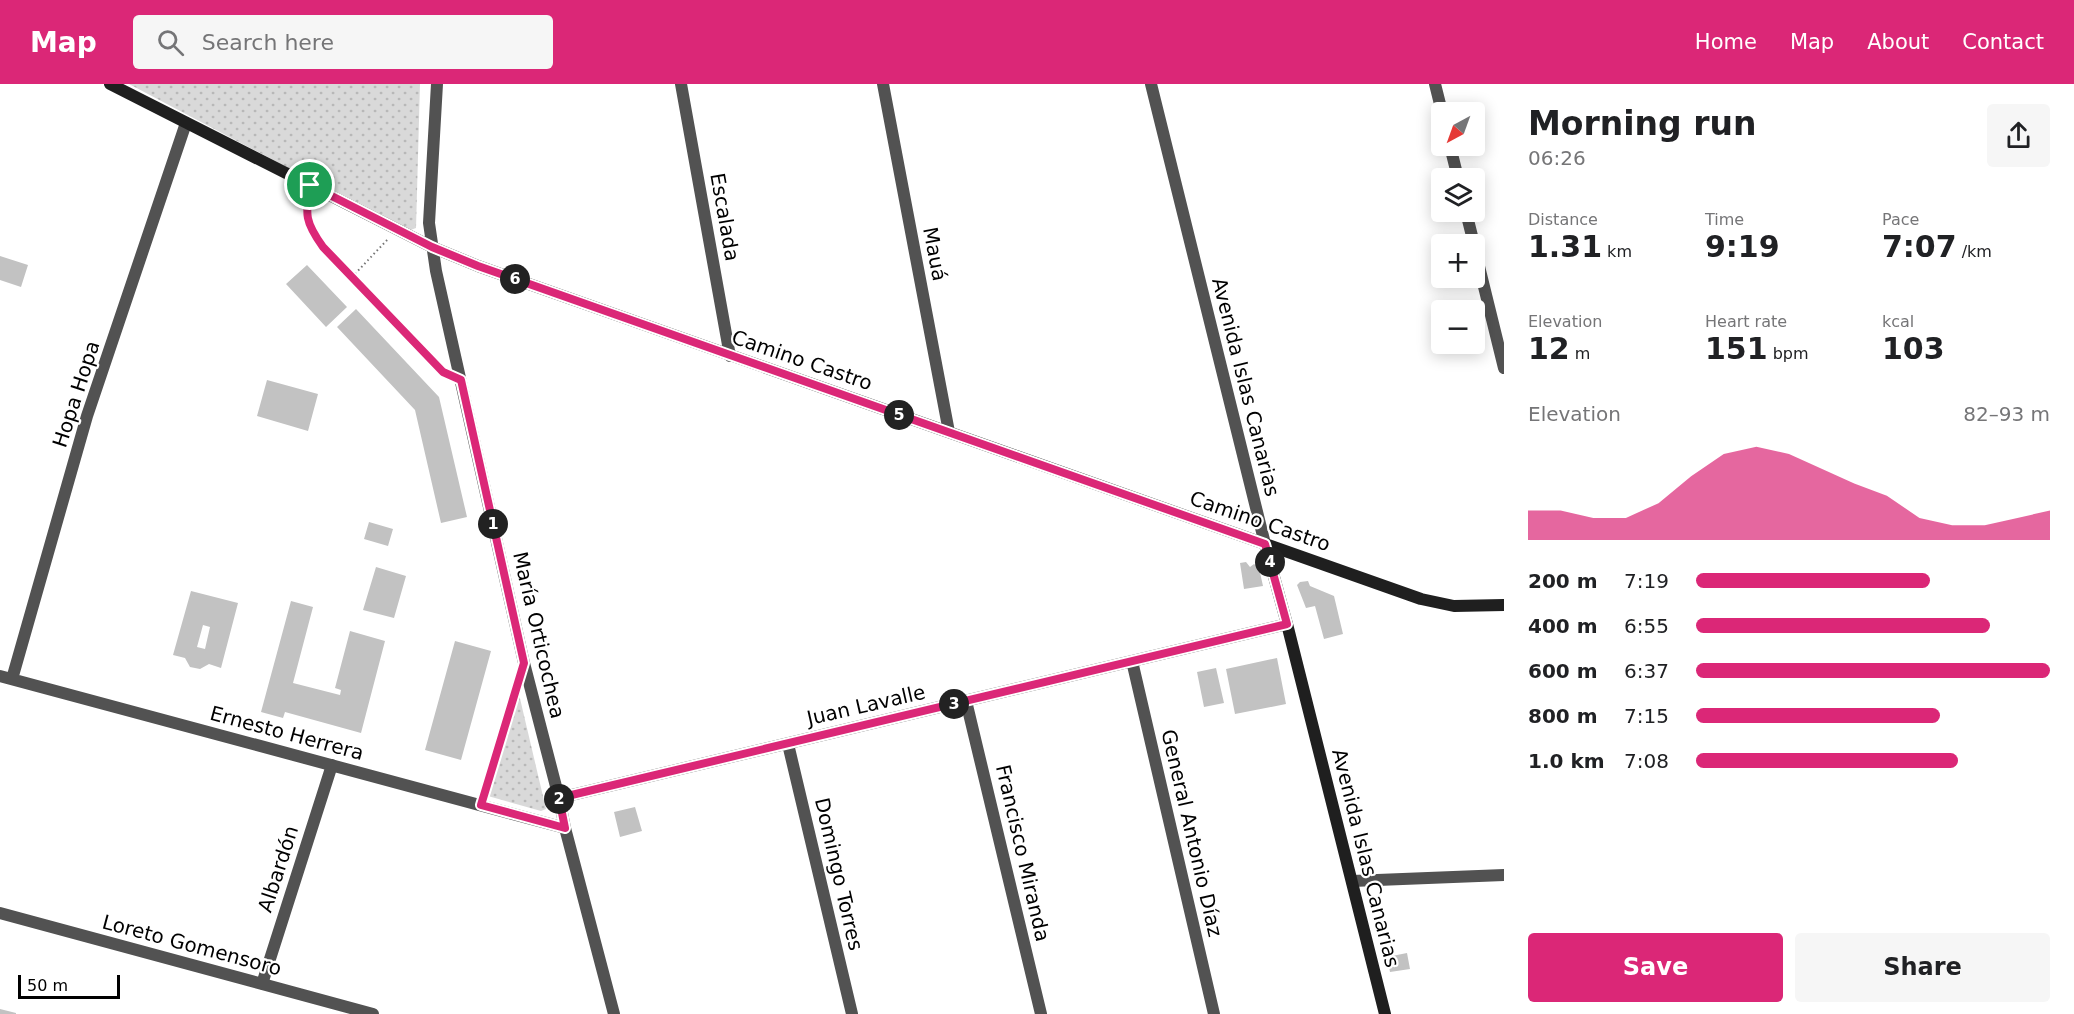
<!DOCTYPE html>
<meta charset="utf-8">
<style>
body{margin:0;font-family:"DejaVu Sans",sans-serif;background:#f6f6f6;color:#202124;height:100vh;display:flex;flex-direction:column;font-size:22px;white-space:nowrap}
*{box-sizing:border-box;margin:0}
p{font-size:20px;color:#757577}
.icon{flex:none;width:33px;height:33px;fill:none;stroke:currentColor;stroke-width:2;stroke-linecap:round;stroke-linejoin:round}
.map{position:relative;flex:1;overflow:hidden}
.drawer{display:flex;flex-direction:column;background:#fff;width:570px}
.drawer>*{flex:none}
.needle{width:39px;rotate:221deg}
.buttons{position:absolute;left:1431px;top:18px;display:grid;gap:12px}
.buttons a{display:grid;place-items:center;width:54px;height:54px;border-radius:6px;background:#fff;box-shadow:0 3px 15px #0003;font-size:30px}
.scale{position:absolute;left:18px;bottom:15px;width:102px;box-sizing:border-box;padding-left:6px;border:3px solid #000;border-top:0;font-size:16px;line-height:21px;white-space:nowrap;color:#000;-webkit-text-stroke:4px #fff;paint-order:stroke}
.pin{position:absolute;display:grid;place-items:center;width:51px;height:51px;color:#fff;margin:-26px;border:3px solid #fff;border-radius:50%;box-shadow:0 2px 6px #0007}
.km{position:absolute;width:30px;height:30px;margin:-15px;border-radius:50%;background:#222;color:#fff;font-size:16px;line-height:30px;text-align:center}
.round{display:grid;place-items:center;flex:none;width:63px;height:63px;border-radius:6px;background:#f6f6f6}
.summary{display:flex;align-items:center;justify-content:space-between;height:102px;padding:0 24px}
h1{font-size:33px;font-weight:700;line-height:45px}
.metrics{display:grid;grid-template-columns:repeat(3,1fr);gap:9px;height:102px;padding:6px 24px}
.metrics div{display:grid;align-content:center}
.metrics b{font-size:30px;font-weight:700}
.metrics small{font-size:16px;font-weight:400}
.metrics p{font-size:16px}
.chart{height:168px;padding:12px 24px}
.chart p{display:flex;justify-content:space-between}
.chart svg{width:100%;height:108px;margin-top:6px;fill:#db2777;opacity:.7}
.primary-button{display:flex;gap:12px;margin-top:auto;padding:12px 24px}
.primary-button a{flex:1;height:69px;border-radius:6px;background:#db2777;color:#fff;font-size:24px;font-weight:700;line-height:69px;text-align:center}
.primary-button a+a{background:#f6f6f6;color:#202124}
ul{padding:0 24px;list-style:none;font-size:20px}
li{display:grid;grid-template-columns:96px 72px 1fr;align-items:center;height:45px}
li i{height:15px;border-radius:8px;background:#db2777}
header{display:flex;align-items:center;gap:36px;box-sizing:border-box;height:84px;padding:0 30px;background:#db2777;color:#fff}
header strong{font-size:28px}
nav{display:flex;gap:33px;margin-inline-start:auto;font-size:21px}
.search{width:420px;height:54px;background:#f6f6f6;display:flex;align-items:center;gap:15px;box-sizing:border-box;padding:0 21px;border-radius:6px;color:#757577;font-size:22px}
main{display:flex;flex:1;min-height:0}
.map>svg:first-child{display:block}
.grass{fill:url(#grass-dots)}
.building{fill:#c2c2c2;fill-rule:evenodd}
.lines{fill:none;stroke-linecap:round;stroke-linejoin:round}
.path{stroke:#747474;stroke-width:2;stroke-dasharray:1.5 3;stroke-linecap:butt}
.street{stroke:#525252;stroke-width:12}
.secondary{stroke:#1f1f1f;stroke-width:12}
.route-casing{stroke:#fff;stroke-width:12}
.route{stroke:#db2777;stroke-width:8}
.labels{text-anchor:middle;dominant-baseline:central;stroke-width:4.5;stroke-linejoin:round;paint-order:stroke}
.street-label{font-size:20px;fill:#000;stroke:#fff}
</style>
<header>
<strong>Map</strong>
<div class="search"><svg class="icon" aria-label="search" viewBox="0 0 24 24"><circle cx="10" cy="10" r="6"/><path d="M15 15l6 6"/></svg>Search here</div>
<nav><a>Home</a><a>Map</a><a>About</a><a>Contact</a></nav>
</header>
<main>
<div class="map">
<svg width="1504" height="930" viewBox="0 0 1504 930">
<defs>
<pattern id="grass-dots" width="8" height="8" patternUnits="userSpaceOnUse" patternTransform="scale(1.5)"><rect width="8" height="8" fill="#d9d9d9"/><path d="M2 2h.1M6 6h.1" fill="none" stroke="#b8b8b8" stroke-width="1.8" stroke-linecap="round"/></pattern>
</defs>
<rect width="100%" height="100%" fill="#fff"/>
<!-- grass -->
<path class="grass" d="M129 0H420L416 144 408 147Z
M518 606 546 725 541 727 488 712Z"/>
<!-- building -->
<path class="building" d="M0 172 28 181 21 203 0 196Z
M307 181 347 223 326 243 286 200Z
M356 225 439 313 467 433 441 439 415 326 337 243Z
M267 296 318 310 308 347 257 332Z
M369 438 393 445 388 462 364 455Z
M1246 478 1250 483 1254 480 1259 484 1263 502 1244 505 1240 479Z
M376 483 406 492 394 534 363 526Z
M1308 497 1310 502 1334 512 1343 550 1324 555 1315 522 1306 524 1297 501 1300 498Z
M191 507 238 519 221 584 209 580 200 585 190 583 185 574 173 571ZM203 541 210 543 205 565 197 563Z
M291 517 313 523 293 599 340 611 341 606 335 604 350 547 385 557 361 649 285 628 283 634 261 628Z
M455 557 491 567 461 676 425 666Z
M1277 574 1286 620 1235 630 1226 585Z
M1216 584 1224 619 1204 623 1197 588Z
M635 723 642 747 620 753 614 728Z
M1407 869 1410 885 1390 888 1387 873Z
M0 925 16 929V930H0Z"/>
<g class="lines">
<!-- path -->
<path class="path" d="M308 113C304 132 312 147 323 163L446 289
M352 193 389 154
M484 710 517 604"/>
<!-- street -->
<path class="street" d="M437 0 429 139 436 187 524 579 559 714 565 744 614 930
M681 0 730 272
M883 0 949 348
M1151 0 1265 460
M1435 0 1442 28
M1450 62 1458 94
M1466 128 1474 160
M1474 162 1504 284
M1132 577 1214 930
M0 592 565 744
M12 595 87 332 186 39
M966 617 1041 930
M788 660 852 930
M559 714 1287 540
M1352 797 1504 791
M0 829 373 930
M262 900 332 681"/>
<!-- secondary -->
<path class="secondary" d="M110 0 432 163 478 182 1421 515 1454 522 1504 521
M1265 460 1287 540 1385 930"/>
</g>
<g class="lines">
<defs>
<path id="route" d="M310 101 432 163 478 182 1265 460 1287 540 559 714 565 744 481 721 524 579 461 296 443 288 323 163C305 138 305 131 310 101Z"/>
</defs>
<!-- route casing -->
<use href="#route" class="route-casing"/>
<!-- route -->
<use href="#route" class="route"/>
</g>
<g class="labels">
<!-- street labels -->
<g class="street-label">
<text transform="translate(725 133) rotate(80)">Escalada</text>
<text transform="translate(935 170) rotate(79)">Mauá</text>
<text transform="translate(802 276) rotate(19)">Camino Castro</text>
<text transform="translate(1246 303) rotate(76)">Avenida Islas Canarias</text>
<text transform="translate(76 310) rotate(-72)">Hopa Hopa</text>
<text transform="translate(1260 437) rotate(19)">Camino Castro</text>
<text transform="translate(539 551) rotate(77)">María Orticochea</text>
<text transform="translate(866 621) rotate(-13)">Juan Lavalle</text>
<text transform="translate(287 649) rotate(15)">Ernesto Herrera</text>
<text transform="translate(1192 749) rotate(77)">General Antonio Díaz</text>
<text transform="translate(1023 769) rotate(77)">Francisco Miranda</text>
<text transform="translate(1366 774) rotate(76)">Avenida Islas Canarias</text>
<text transform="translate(278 785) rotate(-72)">Albardón</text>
<text transform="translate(839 790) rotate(77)">Domingo Torres</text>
<text transform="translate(192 861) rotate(15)">Loreto Gomensoro</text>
</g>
</g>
</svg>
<div class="buttons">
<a><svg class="needle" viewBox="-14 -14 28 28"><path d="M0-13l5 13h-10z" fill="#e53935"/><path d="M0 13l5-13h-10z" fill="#757577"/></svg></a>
<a><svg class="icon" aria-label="layers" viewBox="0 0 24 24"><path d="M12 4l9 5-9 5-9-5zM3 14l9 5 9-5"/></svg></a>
<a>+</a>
<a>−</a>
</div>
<div class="scale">50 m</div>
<div class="pin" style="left:310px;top:101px;background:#1e9e55"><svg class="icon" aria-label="arrive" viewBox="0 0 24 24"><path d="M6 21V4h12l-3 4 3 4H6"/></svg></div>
<b class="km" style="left:493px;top:440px">1</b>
<b class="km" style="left:559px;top:715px">2</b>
<b class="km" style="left:954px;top:620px">3</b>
<b class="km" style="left:1270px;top:478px">4</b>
<b class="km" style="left:899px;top:331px">5</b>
<b class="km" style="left:515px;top:195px">6</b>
</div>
<section class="drawer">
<div class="summary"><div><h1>Morning run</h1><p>06:26</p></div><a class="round"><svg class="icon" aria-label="share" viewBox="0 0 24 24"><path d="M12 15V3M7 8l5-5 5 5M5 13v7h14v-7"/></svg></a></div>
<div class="metrics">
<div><p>Distance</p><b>1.31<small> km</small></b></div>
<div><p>Time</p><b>9:19</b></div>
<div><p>Pace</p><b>7:07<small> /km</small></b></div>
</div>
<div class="metrics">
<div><p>Elevation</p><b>12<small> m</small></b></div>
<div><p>Heart rate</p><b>151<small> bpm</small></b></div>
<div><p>kcal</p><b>103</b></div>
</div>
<div class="chart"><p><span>Elevation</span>82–93 m</p>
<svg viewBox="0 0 160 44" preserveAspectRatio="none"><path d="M0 44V32L10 32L20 35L30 35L40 29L50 18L60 9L70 6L80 9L90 15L100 21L110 26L120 35L130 38L140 38L150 35L160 32V44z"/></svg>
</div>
<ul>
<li><b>200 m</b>7:19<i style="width:66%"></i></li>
<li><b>400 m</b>6:55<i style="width:83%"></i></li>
<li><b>600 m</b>6:37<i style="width:100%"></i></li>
<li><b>800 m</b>7:15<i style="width:69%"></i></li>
<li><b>1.0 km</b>7:08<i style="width:74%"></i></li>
</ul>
<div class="primary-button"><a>Save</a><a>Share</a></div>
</section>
</main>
